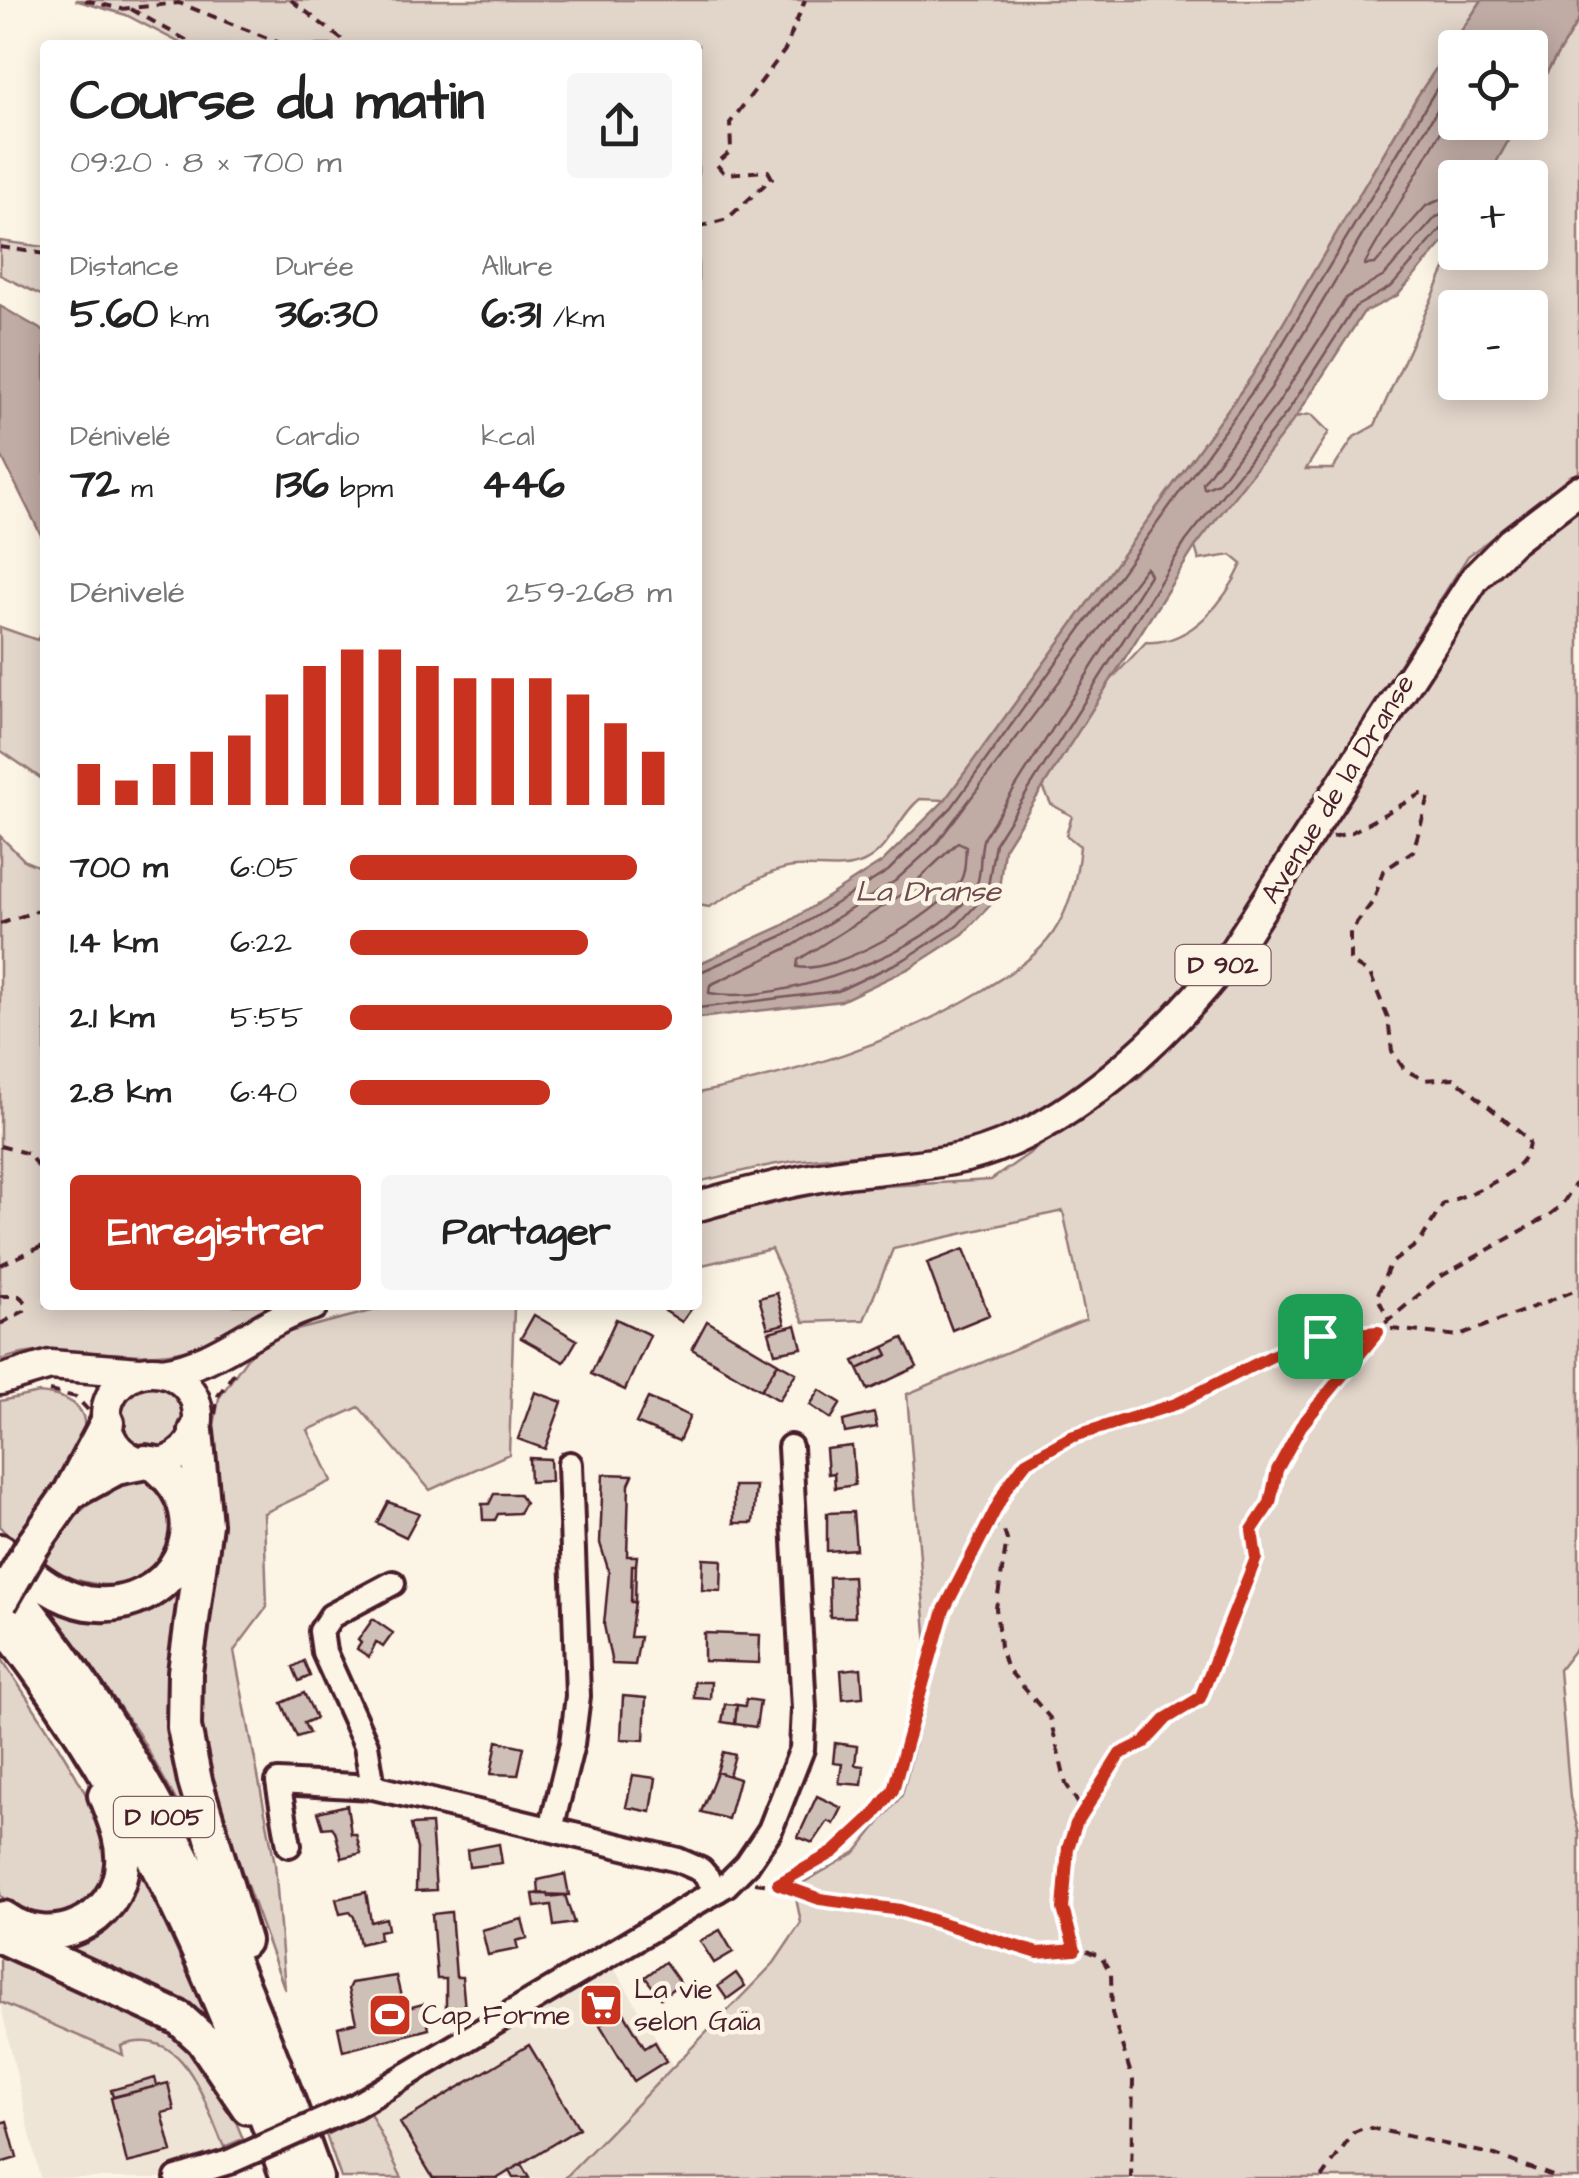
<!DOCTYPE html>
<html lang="fr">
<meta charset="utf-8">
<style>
body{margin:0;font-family:"Architects Daughter",sans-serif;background:#f6f6f6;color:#222;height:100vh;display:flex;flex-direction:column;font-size:38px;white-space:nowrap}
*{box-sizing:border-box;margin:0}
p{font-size:32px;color:#767676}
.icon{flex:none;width:55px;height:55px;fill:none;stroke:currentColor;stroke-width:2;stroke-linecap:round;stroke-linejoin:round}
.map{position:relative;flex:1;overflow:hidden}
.side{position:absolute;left:40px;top:40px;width:662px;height:1270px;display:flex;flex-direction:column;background:#fff;border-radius:10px;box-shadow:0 5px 25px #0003}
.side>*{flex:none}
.fabs{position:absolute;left:1438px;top:30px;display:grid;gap:20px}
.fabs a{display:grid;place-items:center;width:110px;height:110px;border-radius:10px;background:#fff;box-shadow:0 5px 25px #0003;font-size:50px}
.pin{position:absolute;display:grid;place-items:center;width:85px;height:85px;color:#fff;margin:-42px;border-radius:20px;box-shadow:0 5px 15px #0006}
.round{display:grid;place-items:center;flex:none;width:105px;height:105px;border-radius:10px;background:#f6f6f6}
.summary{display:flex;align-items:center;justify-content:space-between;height:170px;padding:0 30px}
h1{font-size:55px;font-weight:700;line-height:75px}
.figures{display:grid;grid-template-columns:repeat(3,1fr);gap:15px;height:170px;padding:10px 30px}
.figures div{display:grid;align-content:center}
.figures b{font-size:42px;font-weight:700}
.figures small{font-size:28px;font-weight:400}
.figures p{font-size:28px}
.chart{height:280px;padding:20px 30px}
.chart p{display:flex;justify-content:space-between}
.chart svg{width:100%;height:180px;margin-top:10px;stroke:#c8321e;stroke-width:6}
.cta{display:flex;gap:20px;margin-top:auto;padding:20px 30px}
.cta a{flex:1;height:115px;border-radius:10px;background:#c8321e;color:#fff;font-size:40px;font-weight:700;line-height:115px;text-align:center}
.cta a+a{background:#f6f6f6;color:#222}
ul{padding:0 30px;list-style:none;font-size:32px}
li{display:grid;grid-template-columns:160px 120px 1fr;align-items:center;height:75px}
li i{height:25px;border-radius:12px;background:#c8321e}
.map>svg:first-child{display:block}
.built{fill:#eee5d7}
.green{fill:#e2d5ca;stroke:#967a7a;stroke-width:2.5;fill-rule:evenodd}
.water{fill:#c0aca5;stroke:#917474;stroke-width:2.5}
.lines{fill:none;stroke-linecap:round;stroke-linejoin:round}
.shore{stroke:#79575c;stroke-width:2.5}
.building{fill:#cfc0b7;stroke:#4a1f2b;stroke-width:2.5}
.minor-casing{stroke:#4a1f2b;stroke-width:30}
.major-casing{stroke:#4a1f2b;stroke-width:35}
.highway-casing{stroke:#4a1f2b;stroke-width:40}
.path{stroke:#4a1f2b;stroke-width:4;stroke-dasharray:10 8;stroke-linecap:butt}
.minor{stroke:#fcf5e5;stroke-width:22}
.major{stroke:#fcf5e5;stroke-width:28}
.highway{stroke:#fcf5e5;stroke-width:32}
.minor-bridge-casing{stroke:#4a1f2b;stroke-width:30;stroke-linecap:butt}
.highway-bridge-casing{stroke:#4a1f2b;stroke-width:40;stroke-linecap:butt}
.minor-bridge{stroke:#fcf5e5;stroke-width:22}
.highway-bridge{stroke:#fcf5e5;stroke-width:32}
.route-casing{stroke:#fff;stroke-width:20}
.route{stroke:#c8321e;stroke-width:12}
.labels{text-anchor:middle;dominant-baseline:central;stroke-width:9;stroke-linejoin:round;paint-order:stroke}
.shield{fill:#fcf5e5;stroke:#7f5f63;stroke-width:2.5}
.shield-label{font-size:25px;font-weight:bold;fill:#4a1f2b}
.street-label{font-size:28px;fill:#4a1f2b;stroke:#fcf5e5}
.poi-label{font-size:28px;fill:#4a1f2b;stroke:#fcf5e5;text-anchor:start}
.water-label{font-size:30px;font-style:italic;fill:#6d4950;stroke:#fcf5e5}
</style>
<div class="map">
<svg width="1579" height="2178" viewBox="0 0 1579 2178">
<rect width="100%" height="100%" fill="#fcf5e5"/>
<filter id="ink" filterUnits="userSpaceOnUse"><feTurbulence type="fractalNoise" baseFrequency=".01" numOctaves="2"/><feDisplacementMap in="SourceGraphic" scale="20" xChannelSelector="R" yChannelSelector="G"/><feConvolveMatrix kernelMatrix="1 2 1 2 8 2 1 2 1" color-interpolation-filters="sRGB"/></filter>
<g filter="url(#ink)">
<!-- built -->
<path class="built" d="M614 1968 673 2066 565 2178H402L370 2113Z
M0 2002 122 2055 121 2046 141 2040 171 2048 191 2072 224 2147 223 2178H40Z"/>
<!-- green -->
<path class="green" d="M75 0H1482L1417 97 1252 376 945 800 920 799C898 816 891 849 864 862 842 872 816 865 794 867 767 869 733 895 709 907L698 905V45H184L126 15Z
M1579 19V472L1468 556 1231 930C1160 1019 1064 1125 946 1146 898 1154 849 1154 802 1160 767 1164 732 1174 698 1182V1093C799 1072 894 1044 983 990 1008 974 1036 958 1053 933 1071 906 1077 877 1080 846L1066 835 1072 816 1051 804 1043 787 1109 682 1146 642C1191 645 1226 600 1242 564L1231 555 1199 560 1195 547 1270 445 1296 417 1311 414 1329 432 1306 469H1333L1354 437 1375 425 1455 247V252H1530V178L1488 177 1518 123 1530 122V100ZM1455 308H1530V382H1455Z
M0 241 45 247V297L0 275Z
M1579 504V1644L1559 1670 1570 1798 1579 1834V2178H565L774 1963 801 1923 794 1888 856 1852 902 1795 930 1684 907 1394 1086 1319 1063 1211 893 1249 864 1320 804 1322 771 1249 698 1266V1222L832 1189 991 1180 1141 1076 1173 1040 1488 582Z
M0 627 37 640 45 627V781L0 750Z
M0 836 25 861 45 869V1305H272C241 1318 207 1347 175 1352 115 1362 59 1339 0 1360Z
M395 1305H520L514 1307 509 1454 430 1490 359 1407 308 1430 332 1481 264 1513 267 1607 234 1651 275 1864 285 1990 211 1786 199 1727V1670L221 1532 210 1447 219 1398 256 1345 277 1335Z
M118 1417a34 34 0 1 1 68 0a34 34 0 1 1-68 0Z
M39 1393C141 1403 43 1498 15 1543L0 1527V1401Z
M132 1478 161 1481 169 1488C170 1503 174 1521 171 1536 159 1603 82 1590 41 1564 65 1523 87 1498 132 1478Z
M186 1565 178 1664 216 1871 138 1733 41 1596 69 1607Z
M0 1656C30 1704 100 1799 106 1851 110 1882 90 1906 62 1915 39 1923 16 1911 0 1895Z
M136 1861 211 2025 58 1945Z
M0 1952 179 2032 228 2102 243 2139 224 2147C204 2103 185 2022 121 2046L123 2055 0 2002Z
M370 2113 402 2178H341L326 2135Z"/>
<!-- water -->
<path class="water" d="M1482 0H1579V19L1530 100V48H1455V122L1518 123 1488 177 1455 178V229L1398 295 1363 313 1296 417 1195 547 1004 849 998 897 963 934 910 968 841 1001 698 1018V964L782 926 882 862 945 800 1252 376 1417 97Z
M0 306 45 332V543L0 453Z"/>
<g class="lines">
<!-- shore -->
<path class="shore" d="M1455 80 1271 388 1203 483 1204 489 1218 483 1278 403 1346 298 1384 276 1436 217 1455 211
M1455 107 1364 265 1375 264 1426 206 1455 193
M1146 567 1150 575 984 837C978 853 983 876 974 890 932 952 781 1006 709 993L710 985 794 945 895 881 936 844Z
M958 842 966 846C965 857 966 874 959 883 936 915 836 975 797 967L798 960 904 893Z
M698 973 787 934 888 871 952 807 1260 381 1455 58
M698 1008 838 991 905 959 957 926 987 893 995 843 1186 541 1288 411 1355 307 1392 286 1443 227 1455 224"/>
</g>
<!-- building -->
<path class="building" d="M964 1249 989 1315 952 1330 927 1263Z
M777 1293 785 1324 768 1328 759 1298Z
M669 1305H694L682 1322 665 1311Z
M534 1315 577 1340 564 1362 521 1338Z
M616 1319 650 1335 625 1390 591 1374Z
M707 1321 778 1363 761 1390 692 1349Z
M796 1325 802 1348 775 1353 769 1332Z
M903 1338 917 1367 868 1390 858 1369 888 1355 884 1347Z
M884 1347 888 1355 858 1369 854 1361Z
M778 1363 796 1373 779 1400 761 1390Z
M820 1390 841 1403 831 1419 810 1405Z
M535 1392 562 1402 545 1449 518 1439Z
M648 1398 690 1416 679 1441 636 1423Z
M874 1413 877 1427 845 1433 843 1421Z
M852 1446 855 1485 835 1488 834 1473 828 1474 826 1449Z
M529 1458 550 1459 551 1481 530 1482Z
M603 1474 633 1475 629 1484 627 1556H637L636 1565H632L631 1602H635L630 1637H640L635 1665 612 1664 604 1625 609 1572 600 1543Z
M734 1486H756L753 1523H734Z
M494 1494H519L525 1503 519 1513 498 1514 495 1520H483L482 1504H489Z
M388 1502 419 1513 406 1537 377 1523Z
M853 1512 856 1549 827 1551V1513Z
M703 1559 722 1560 721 1591 702 1590Z
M632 1565H636L635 1602H631Z
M853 1576 855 1617H830L829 1577Z
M373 1619 393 1633 383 1647 376 1642 369 1657 357 1649 361 1643 358 1640Z
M704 1633 760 1635 759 1663 704 1661Z
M304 1661 310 1676 299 1681 293 1667Z
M861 1668 863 1697 843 1699 841 1670Z
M694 1682H711L710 1699 694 1698Z
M304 1693 316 1718 304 1723 309 1733 297 1737 282 1703Z
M623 1696 646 1698 644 1740 621 1739Z
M746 1699 760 1701 756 1727 735 1724 737 1705 745 1706Z
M725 1704 737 1705 735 1724 722 1722Z
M497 1741 524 1747 518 1775 491 1774Z
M835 1743 857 1746 855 1765 864 1766 862 1785 839 1783 842 1764 833 1763Z
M723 1752 735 1755 729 1776 717 1772Z
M717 1772 739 1779 728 1819 701 1812Z
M633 1775 656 1778 651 1812 626 1807Z
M817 1796 842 1808 834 1824 828 1821 813 1843 798 1837Z
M347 1805 351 1834H356L361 1853 342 1858 335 1831 332 1827 323 1828 318 1812Z
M431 1824 436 1890 416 1891 417 1849 411 1825Z
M499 1844 502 1863 469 1867 467 1850Z
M565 1874 569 1895 539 1894 538 1880Z
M366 1892 371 1922 386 1918 388 1929 379 1931 380 1939 360 1944 354 1917 350 1912 340 1914 336 1899Z
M547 1893 549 1897 565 1895 574 1923 554 1926 551 1905 535 1907 533 1894Z
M451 1912 456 1977H462L465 2010 446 2011V1979H437L432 1914Z
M522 1919 527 1938 516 1941 518 1949 488 1955 482 1930Z
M720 1930 733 1952 714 1963 700 1941Z
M665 1962 680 1983 661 1998 645 1977Z
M736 1973 745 1986 727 1999 718 1986Z
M396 1976 404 2009 423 2004 429 2029 343 2051 338 2027 356 2022 348 1989 351 1983Z
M623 2011 645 2048 655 2042 666 2061 634 2081 600 2025Z
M529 2045 579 2128 498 2178H433L400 2123Z
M155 2078 157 2086 113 2097 111 2090Z
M168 2083 174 2110 162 2113 172 2152 127 2163 111 2098Z
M7 2121 17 2158 0 2163V2123Z
M521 2164 529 2178H513L509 2171Z"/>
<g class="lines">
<defs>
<path id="minor" d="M373 1787 366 1745 324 1652 321 1631 331 1616 393 1583
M551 1829 572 1744 578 1696 570 1464
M289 1845 278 1782 373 1787 678 1860 701 1870 718 1890
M355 2106 726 1885 747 1864 770 1830 802 1749 804 1709 790 1447
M177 2178 229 2162"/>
<path id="major" d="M698 1206C747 1192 795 1180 846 1173 886 1168 927 1166 966 1157 1067 1132 1172 1032 1234 951L1475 578 1511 542 1579 490
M106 1417a46 46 0 1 1 92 0a46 46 0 1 1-92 0Z
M163 1372C218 1365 261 1320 314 1305
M0 1380 50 1365 140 1372"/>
<path id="highway" d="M196 1431 205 1524 185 1672 184 1727 195 1781 243 1941
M74 1491 116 1468 146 1462
M33 1545 70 1493 107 1423
M0 1551C26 1571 53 1597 87 1603 172 1616 227 1519 153 1463
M0 1577C152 1757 238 1959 316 2178
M0 1620C135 1788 217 1977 288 2178
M4 1918C50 1952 118 1923 122 1864 124 1840 113 1817 105 1795
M0 1936 179 2018 203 2040 248 2107"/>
</defs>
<!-- minor casing -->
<use href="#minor" class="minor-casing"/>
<!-- major casing -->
<use href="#major" class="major-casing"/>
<!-- highway casing -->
<use href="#highway" class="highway-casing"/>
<!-- path -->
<path class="path" d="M85 0 121 9 179 3 285 45
M291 0 349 45
M131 9 195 45
M698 227 727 219 772 178 768 171 725 174 716 164 731 151 730 123 785 50 805 0
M0 247 45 254
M1333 837 1352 832 1421 794 1429 797 1413 851 1383 871 1374 900 1350 932V961L1370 974 1388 1018 1392 1051 1404 1069 1424 1080 1454 1078 1529 1140C1530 1175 1469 1193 1443 1204L1420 1242 1390 1264 1377 1296 1389 1320
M0 924 45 908
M0 1146 29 1154 45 1178
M0 1265 45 1245
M0 1296H19L26 1302 24 1311 0 1324
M49 1391 76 1397 88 1410
M215 1414 218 1396 236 1370
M989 1522 1004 1531 1007 1540 996 1608 1000 1647 1006 1667 1050 1718 1066 1784 1083 1811
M755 1883 789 1887 820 1899 900 1911 1038 1953 1082 1949 1101 1957 1111 1973 1112 2013 1133 2081 1131 2178
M778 1884 834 1853 874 1815 893 1790 945 1609 1007 1487 1037 1453 1071 1437 1158 1412 1308 1338 1392 1329 1459 1336 1579 1289
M1075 1949 1063 1909 1068 1848 1076 1824 1120 1754 1145 1743 1167 1718 1199 1698 1256 1557 1252 1531 1270 1503 1277 1470 1301 1425 1383 1325 1440 1277 1548 1216 1561 1206 1579 1178
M1322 2178 1354 2132 1366 2127 1495 2155 1558 2178"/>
<!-- minor -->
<use href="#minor" class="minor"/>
<!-- major -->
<use href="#major" class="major"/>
<!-- highway -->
<use href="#highway" class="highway"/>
<defs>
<path id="minor-bridge" d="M229 2162 355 2106"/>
<path id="highway-bridge" d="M0 1602 33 1545"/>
</defs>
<!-- minor-bridge casing -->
<use href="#minor-bridge" class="minor-bridge-casing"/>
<!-- highway-bridge casing -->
<use href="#highway-bridge" class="highway-bridge-casing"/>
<!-- minor-bridge -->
<use href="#minor-bridge" class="minor-bridge"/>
<!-- highway-bridge -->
<use href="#highway-bridge" class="highway-bridge"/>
</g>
</g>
<g class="lines" filter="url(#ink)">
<defs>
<path id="route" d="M1378 1332 1301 1426 1277 1470 1270 1503 1252 1530 1256 1558 1200 1698 1167 1718 1145 1742 1120 1754 1076 1824 1068 1848 1063 1909 1075 1950 1038 1953 900 1910 820 1899 778 1884 834 1852 874 1815 893 1790 944 1610 1007 1487 1026 1462 1071 1437 1176 1404 1308 1338Z"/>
</defs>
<!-- route casing -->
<use href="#route" class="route-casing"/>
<!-- route -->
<use href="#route" class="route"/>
</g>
<!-- icons -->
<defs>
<symbol id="supermarket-square" viewBox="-11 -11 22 22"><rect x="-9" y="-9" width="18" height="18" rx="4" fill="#c8321e" stroke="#fcf5e5"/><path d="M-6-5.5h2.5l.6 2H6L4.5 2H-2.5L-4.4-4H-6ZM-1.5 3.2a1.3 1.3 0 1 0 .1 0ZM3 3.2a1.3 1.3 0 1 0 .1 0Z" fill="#fff"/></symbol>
<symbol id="stadium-square" viewBox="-11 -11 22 22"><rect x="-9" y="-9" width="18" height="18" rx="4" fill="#c8321e" stroke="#fcf5e5"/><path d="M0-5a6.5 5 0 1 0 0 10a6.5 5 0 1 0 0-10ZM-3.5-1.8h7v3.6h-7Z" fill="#fff"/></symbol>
</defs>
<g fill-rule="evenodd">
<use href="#supermarket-square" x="576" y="1980" width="50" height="50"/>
<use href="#stadium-square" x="365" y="1990" width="50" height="50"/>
</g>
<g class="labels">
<!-- shield labels -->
<g class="shield">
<rect x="1175.5" y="945" width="95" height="40" rx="8"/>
<rect x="114" y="1797" width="100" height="40" rx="8"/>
</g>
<g class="shield-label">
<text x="1223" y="965">D 902</text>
<text x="164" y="1817">D 1005</text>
</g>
<!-- street labels -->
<g class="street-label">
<text transform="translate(1338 789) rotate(-58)">Avenue de la Dranse</text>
</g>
<!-- poi labels -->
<g class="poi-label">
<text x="634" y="1989">La vie<tspan x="634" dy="32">selon Gaïa</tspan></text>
<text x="422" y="2015">Cap Forme</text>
</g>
<!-- water labels -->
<g class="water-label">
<text x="928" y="892">La Dranse</text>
</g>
</g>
</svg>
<div class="fabs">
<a><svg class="icon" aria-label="locate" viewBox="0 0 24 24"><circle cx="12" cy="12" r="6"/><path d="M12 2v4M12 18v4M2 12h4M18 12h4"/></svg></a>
<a>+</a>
<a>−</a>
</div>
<div class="pin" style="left:1320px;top:1336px;background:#1e9e55"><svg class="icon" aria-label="arrive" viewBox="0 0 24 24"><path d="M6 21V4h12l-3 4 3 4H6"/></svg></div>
<section class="side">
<div class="summary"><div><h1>Course du matin</h1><p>09:20 · 8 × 700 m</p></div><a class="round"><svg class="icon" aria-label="share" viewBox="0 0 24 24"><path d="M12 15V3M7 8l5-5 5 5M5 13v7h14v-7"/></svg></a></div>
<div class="figures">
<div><p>Distance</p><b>5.60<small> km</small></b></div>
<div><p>Durée</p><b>36:30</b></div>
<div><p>Allure</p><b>6:31<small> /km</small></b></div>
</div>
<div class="figures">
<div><p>Dénivelé</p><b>72<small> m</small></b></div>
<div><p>Cardio</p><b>136<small> bpm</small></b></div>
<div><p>kcal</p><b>446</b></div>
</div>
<div class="chart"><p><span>Dénivelé</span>259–268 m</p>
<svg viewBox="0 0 160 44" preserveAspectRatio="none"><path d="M5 44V34M15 44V38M25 44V34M35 44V31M45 44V27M55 44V17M65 44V10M75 44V6M85 44V6M95 44V10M105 44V13M115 44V13M125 44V13M135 44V17M145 44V24M155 44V31"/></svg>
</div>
<ul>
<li><b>700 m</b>6:05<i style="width:89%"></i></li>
<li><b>1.4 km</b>6:22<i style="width:74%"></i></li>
<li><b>2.1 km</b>5:55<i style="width:100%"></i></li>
<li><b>2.8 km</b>6:40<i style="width:62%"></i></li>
</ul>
<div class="cta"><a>Enregistrer</a><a>Partager</a></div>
</section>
</div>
